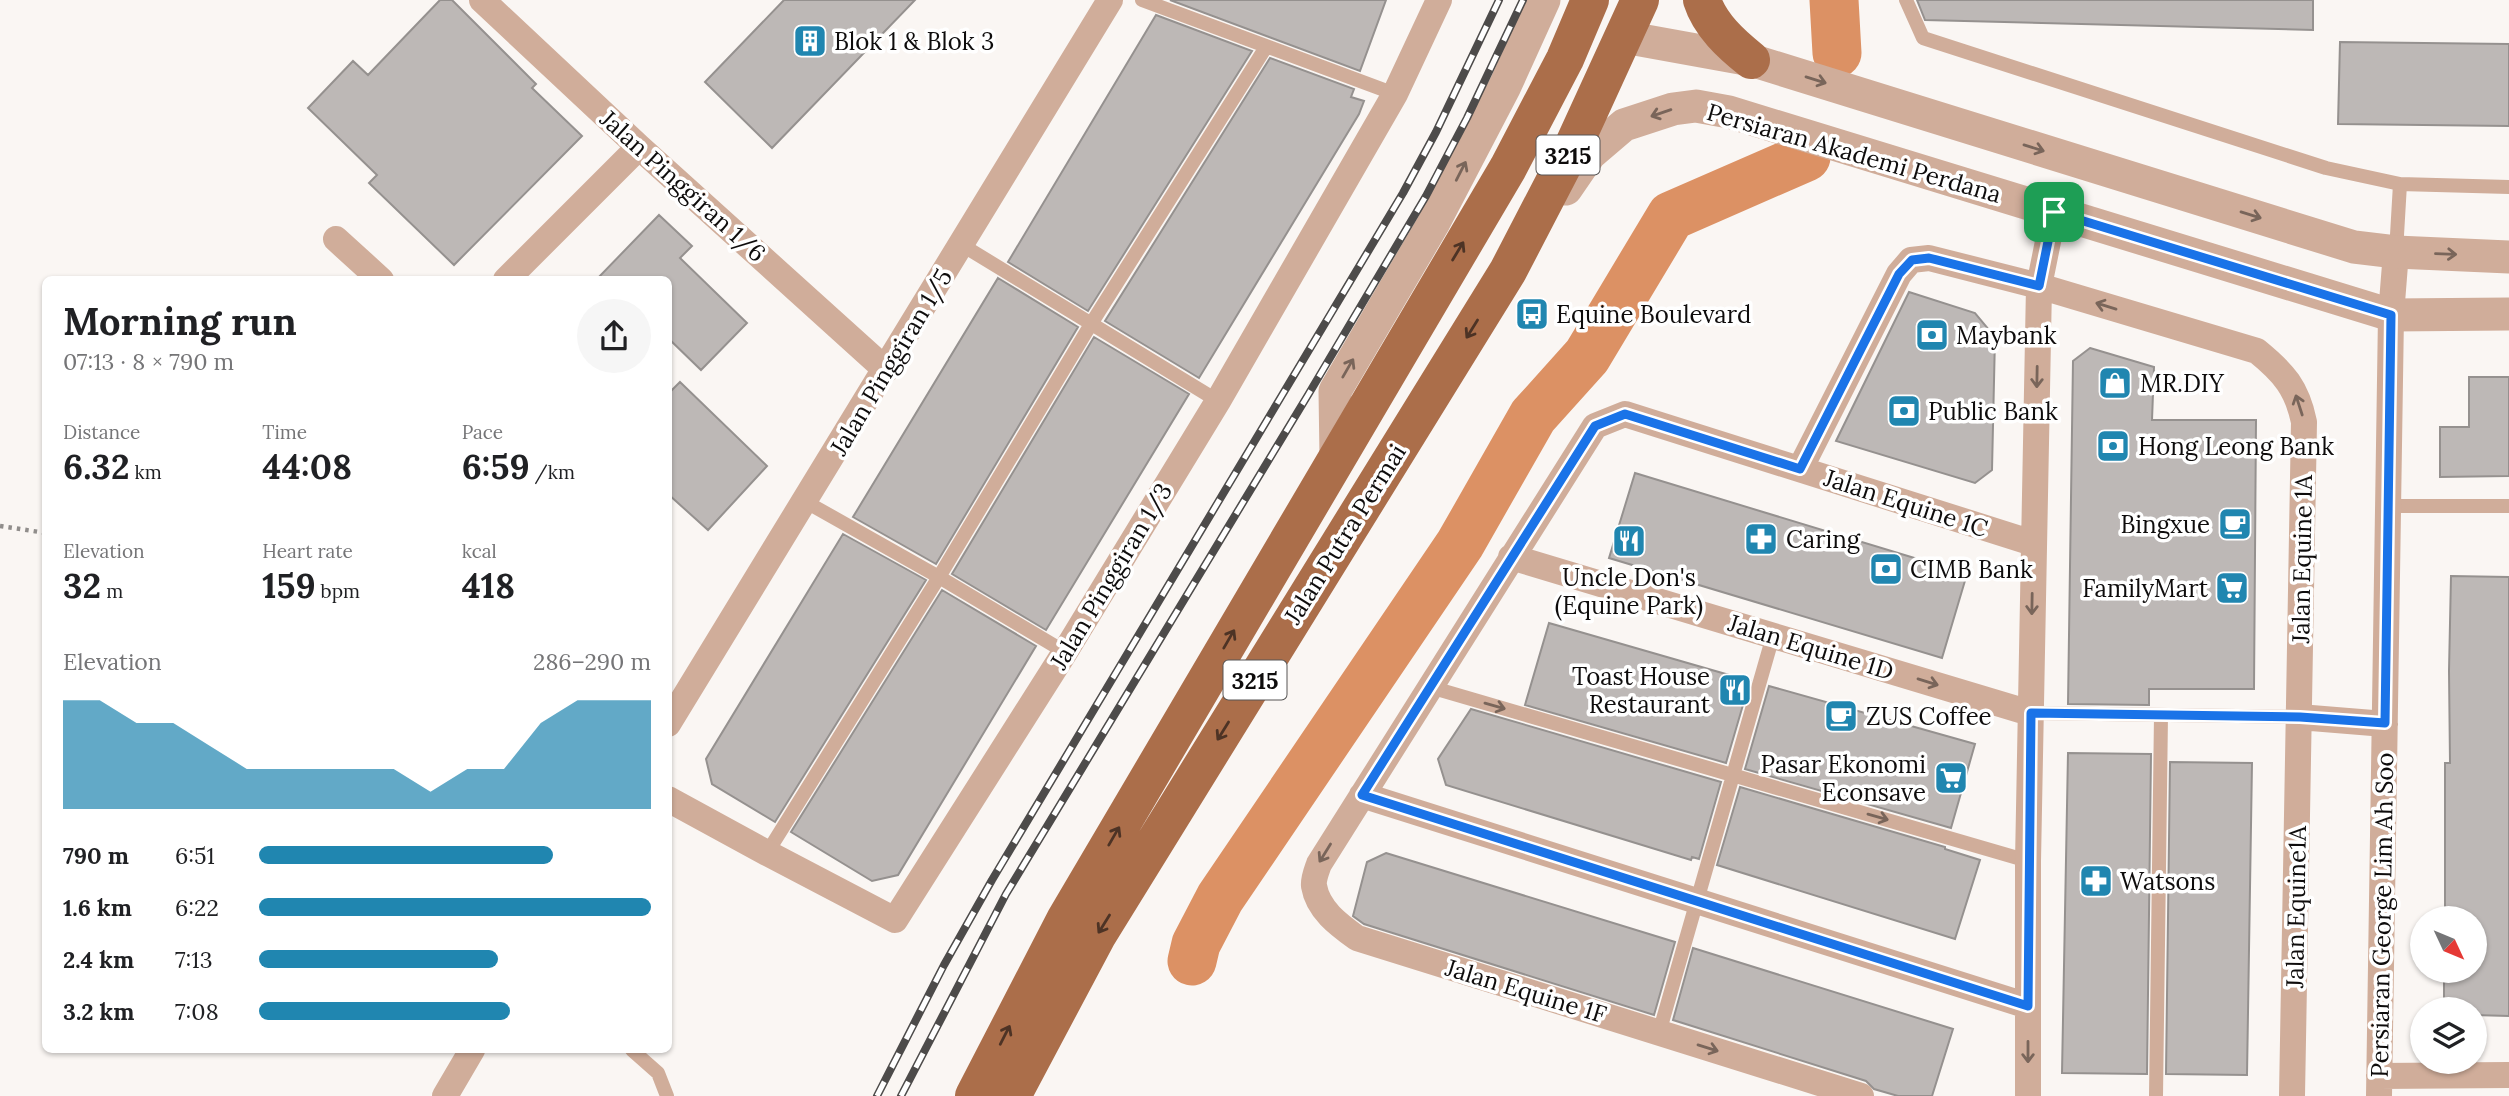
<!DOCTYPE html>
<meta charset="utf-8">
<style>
body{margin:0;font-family:Lora,serif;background:#f6f6f6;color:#202124;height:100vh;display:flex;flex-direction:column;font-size:26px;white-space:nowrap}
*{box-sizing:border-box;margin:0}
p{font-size:23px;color:#757577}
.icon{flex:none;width:38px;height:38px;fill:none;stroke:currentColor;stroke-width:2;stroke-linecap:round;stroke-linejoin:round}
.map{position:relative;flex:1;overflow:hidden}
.drawer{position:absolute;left:42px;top:276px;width:630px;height:777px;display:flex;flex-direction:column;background:#fff;border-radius:10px;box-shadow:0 2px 5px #0004}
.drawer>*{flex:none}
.needle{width:46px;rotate:134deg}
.tools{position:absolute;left:2410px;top:906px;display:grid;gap:14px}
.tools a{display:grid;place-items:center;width:77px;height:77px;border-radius:50%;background:#fff;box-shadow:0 2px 5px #0004;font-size:35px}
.pin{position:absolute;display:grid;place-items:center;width:60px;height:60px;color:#fff;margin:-30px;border-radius:14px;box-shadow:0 4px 10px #0006}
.round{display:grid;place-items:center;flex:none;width:74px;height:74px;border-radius:37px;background:#f6f6f6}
.overview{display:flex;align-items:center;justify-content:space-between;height:119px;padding:0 21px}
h1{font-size:38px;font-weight:700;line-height:52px}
.metrics{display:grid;grid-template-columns:repeat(3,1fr);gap:10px;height:119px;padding:7px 21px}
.metrics div{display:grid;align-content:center}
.metrics b{font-size:35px;font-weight:700}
.metrics small{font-size:19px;font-weight:400}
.metrics p{font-size:19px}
.chart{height:196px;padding:14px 21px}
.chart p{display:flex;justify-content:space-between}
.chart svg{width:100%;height:126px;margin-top:7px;fill:#2086b0;opacity:.7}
ul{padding:0 21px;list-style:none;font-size:23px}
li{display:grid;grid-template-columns:112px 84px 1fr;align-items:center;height:52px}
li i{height:18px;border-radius:9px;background:#2086b0}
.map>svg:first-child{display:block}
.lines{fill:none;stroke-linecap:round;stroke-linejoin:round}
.river{stroke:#dc9164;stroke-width:49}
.building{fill:#bdb8b6;stroke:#95918f;stroke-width:2}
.path{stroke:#908d8b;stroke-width:4.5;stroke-dasharray:3.5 5;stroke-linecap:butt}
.service{stroke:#d0ad9a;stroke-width:14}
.minor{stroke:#d0ad9a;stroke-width:26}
.tertiary{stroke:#d0ad9a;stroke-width:33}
.primary{stroke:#ab6e4a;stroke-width:38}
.rail-casing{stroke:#4d4b4a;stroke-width:8}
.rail{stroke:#fff;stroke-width:5;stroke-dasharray:16;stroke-linecap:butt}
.oneway{stroke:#79655a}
.oneway2{stroke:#4d3325}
.route-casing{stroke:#fff;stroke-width:14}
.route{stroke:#1a73e8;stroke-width:9}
.labels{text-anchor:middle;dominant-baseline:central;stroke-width:7;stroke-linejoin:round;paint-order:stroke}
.shield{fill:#fff;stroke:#565555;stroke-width:2}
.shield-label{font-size:23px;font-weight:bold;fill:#0e0c0c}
.poi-label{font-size:24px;fill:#0e0c0c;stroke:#fff;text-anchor:start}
.street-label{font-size:24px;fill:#0e0c0c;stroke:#fff}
</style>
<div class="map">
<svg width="2509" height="1096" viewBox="0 0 2509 1096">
<rect width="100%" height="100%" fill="#faf6f3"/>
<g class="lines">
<!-- river -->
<path class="river" d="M1834 0 1837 53
M1192 961 1196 944 1220 898 1460 544 1533 416 1587 356 1671 216 1806 157"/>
</g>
<!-- building -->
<path class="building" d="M440 0H452L536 84 532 88 582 136 454 265 369 183 377 175 308 108 353 61 368 75Z
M784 0H915L772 148 705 82Z
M1170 0H1386L1360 71Z
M1917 0H2313V30L1925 20Z
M1156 15 1252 51 1088 311 1008 262Z
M2340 42 2509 44V126L2338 124Z
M1270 58 1354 89 1351 97 1364 101 1359 114 1199 378 1105 321Z
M659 215 692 246 680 258 747 323 701 370 668 338V280H596Z
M998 278 1078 327 936 564 853 517Z
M1909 292 1975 313 1995 337 1992 470 1975 483 1836 441Z
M1094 337 1189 394 1046 630 952 574Z
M2090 348 2154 367 2152 420H2256L2254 689H2149V705L2068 704 2073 361Z
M2469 377H2509V476L2440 477V427H2469Z
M680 382 767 466 708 530 668 494V394Z
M1635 473 1967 574 1942 658 1609 558Z
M843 534 926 580 775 822 712 784 706 759Z
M2451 576 2509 577V1016L2474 1015V1010H2444V971H2474V919H2445V763H2450L2449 671Z
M942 590 1036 646 898 875 872 881 791 832Z
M1549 623 1750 681 1726 763 1525 705Z
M1769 686 1975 744 1951 828 1745 769Z
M1471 709 1721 782 1699 859 1692 857 1691 860 1446 785 1438 759Z
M2068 753 2151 754 2147 1074 2062 1073Z
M2170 762 2252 763 2247 1075 2166 1074Z
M1740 787 1945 847V849L1980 860 1955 939 1717 865Z
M1386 853 1675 942 1654 1015 1364 924 1353 916 1367 862Z
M1693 948 1953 1029 1932 1096H1898L1874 1089 1866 1081 1673 1020Z"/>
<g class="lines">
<!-- path -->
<path class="path" d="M0 526 46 533"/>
<!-- service -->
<path class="service" d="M1142 0 1395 94
M1906 0 1923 38 2326 168 2400 184 2396 252
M2400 184 2509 187
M962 245 1218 401
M806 502 939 577 1065 652
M2388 506H2509
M1430 687 2028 861
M2030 713 2299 717
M767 853 939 577 1091 324 1266 47
M1659 1033 1773 636
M632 1050 658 1073 667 1096
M2156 1096 2161 715"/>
<!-- minor -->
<path class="minor" d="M482 0 639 147 886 370
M336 239 381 280
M506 280 639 147
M1800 469 1899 274 1911 260 1929 258 2039 286 2257 351C2284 373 2297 388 2304 422L2292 1096
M1511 557 2030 713
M2299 717 2385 724
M668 724 1110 0
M1362 795 2028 1006
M668 799 767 853 895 920 1065 652 1218 401 1395 94 1439 0
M2379 1076 2509 1075
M445 1096 472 1050
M1861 1096 1357 938C1339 925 1318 910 1314 886 1313 879 1317 870 1319 864L1595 426 1625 414 2033 543
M2028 1096V861L2039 286 2054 212
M2379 1096 2391 315 2396 252"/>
<!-- tertiary -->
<path class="tertiary" d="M1624 37 1751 60 2354 247 2396 252 2509 257
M1566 189 1590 154 1624 125 1673 109 1696 106 1729 112 2391 315 2509 314
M1336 457 1335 391 1433 224 1505 86 1544 0"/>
<!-- primary -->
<path class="primary" d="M1702 0C1710 25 1731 44 1751 60
M974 1096 1065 920 1508 168 1565 59 1590 0
M1012 1096 1097 936 1508 271 1575 142 1640 0"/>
<defs>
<path id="rail" d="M877 1096 944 965 992 880 1403 193 1436 132 1499 0
M901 1096 1006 894 1308 395 1426 196 1467 118 1523 0"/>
</defs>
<!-- rail casing -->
<use href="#rail" class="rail-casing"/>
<!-- rail -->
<use href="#rail" class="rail"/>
</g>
<!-- one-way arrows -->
<defs><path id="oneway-shaft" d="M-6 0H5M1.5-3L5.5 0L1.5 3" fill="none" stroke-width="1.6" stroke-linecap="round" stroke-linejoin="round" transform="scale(1.75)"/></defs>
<g class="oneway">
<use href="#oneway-shaft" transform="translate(1816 80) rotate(17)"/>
<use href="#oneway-shaft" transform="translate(1661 113) rotate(161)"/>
<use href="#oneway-shaft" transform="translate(2034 148) rotate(17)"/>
<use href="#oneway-shaft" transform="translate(1461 171) rotate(-63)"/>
<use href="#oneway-shaft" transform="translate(2251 215) rotate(17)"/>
<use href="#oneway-shaft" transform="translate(2446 254) rotate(2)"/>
<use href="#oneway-shaft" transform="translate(2106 306) rotate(-163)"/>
<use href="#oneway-shaft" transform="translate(1348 368) rotate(-60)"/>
<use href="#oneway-shaft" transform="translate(2037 377) rotate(91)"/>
<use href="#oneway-shaft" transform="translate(2299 405) rotate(-108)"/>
<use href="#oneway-shaft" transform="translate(2032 604) rotate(91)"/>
<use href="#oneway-shaft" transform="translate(1928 682) rotate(17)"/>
<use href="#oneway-shaft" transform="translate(1495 706) rotate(16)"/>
<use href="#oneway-shaft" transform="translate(1878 817) rotate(16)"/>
<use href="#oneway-shaft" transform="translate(1325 853) rotate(122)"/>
<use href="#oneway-shaft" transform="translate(1708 1048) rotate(17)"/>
<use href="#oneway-shaft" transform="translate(2028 1052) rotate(90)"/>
</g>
<g class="oneway2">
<use href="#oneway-shaft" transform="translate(1458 251) rotate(-59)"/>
<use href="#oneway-shaft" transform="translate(1472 329) rotate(122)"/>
<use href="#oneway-shaft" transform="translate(1229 639) rotate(-60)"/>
<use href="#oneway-shaft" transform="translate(1223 731) rotate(122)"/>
<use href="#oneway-shaft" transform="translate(1114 836) rotate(-60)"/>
<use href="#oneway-shaft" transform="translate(1104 924) rotate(122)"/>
<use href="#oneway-shaft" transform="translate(1005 1035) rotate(-63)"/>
</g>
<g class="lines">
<defs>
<path id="route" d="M2054 212 2391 315 2385 723 2300 717 2031 713 2028 1006 1362 795 1595 426 1625 414 1800 469 1899 274 1912 260 1929 258 2039 286Z"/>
</defs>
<!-- route casing -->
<use href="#route" class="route-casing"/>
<!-- route -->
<use href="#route" class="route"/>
</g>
<!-- icons -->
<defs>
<symbol id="building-square" viewBox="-11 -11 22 22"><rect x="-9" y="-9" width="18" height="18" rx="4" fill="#2086b0" stroke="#fff"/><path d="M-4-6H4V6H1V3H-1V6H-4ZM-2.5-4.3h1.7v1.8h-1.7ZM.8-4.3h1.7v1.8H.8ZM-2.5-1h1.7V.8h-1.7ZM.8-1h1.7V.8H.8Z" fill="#fff"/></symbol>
<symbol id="bus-square" viewBox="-11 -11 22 22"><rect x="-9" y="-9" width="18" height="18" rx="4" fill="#2086b0" stroke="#fff"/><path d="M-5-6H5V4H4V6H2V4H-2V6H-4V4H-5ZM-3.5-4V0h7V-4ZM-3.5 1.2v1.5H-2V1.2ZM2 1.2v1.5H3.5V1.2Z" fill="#fff"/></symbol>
<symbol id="bank-square" viewBox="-11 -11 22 22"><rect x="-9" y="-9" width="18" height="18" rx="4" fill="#2086b0" stroke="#fff"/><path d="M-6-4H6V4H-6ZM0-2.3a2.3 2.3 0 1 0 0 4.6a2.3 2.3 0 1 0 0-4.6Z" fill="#fff"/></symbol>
<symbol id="shop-square" viewBox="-11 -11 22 22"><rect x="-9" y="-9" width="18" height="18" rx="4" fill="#2086b0" stroke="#fff"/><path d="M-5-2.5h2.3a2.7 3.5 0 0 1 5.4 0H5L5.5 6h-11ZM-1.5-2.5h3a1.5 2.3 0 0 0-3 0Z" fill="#fff"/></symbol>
<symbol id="cafe-square" viewBox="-11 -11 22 22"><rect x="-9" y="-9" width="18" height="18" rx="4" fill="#2086b0" stroke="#fff"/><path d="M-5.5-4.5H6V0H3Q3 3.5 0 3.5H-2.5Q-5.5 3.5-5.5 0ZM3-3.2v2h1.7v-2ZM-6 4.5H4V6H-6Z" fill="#fff"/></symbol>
<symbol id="pharmacy-square" viewBox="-11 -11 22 22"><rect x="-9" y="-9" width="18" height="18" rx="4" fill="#2086b0" stroke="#fff"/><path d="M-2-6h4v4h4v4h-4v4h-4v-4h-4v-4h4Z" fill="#fff"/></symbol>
<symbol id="restaurant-square" viewBox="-11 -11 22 22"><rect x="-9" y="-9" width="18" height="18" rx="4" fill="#2086b0" stroke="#fff"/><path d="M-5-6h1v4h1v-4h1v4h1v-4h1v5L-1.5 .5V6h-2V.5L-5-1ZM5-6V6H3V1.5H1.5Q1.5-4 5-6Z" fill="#fff"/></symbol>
<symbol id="supermarket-square" viewBox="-11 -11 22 22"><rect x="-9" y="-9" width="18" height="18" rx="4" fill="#2086b0" stroke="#fff"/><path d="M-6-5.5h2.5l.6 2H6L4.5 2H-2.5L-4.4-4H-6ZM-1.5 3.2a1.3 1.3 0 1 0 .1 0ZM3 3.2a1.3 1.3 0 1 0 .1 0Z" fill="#fff"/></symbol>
</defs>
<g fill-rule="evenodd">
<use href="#building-square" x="791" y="22" width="38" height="38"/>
<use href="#bus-square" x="1513" y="295" width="38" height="38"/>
<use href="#bank-square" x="1913" y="316" width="38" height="38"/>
<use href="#shop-square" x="2096" y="364" width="38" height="38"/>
<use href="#bank-square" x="1885" y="392" width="38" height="38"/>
<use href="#bank-square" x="2094" y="427" width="38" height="38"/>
<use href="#cafe-square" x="2216" y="505" width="38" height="38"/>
<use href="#pharmacy-square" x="1742" y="520" width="38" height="38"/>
<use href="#restaurant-square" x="1610" y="522" width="38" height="38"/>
<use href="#bank-square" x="1867" y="550" width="38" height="38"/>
<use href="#supermarket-square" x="2213" y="569" width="38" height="38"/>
<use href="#restaurant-square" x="1716" y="671" width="38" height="38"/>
<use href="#cafe-square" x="1822" y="697" width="38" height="38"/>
<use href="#supermarket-square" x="1932" y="759" width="38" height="38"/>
<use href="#pharmacy-square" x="2077" y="862" width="38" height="38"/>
</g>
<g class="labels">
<!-- shield labels -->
<g class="shield">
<rect x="1536.5" y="135.5" width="63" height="39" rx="5"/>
<rect x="1223.5" y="660.5" width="63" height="39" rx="5"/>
</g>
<g class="shield-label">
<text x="1568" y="155">3215</text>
<text x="1255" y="680">3215</text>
</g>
<!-- poi labels -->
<g class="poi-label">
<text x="834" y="41">Blok 1 &amp; Blok 3</text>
<text x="1556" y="314">Equine Boulevard</text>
<text x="1956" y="335">Maybank</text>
<text x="2140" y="383">MR.DIY</text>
<text x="1928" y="411">Public Bank</text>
<text x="2138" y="446">Hong Leong Bank</text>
<text x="2210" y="524" text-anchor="end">Bingxue</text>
<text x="1786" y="539">Caring</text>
<text x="1910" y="569">CIMB Bank</text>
<text x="1629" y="577" text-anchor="middle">Uncle Don's<tspan x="1629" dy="28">(Equine Park)</tspan></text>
<text x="2208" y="588" text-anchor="end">FamilyMart</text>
<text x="1710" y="676" text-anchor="end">Toast House<tspan x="1710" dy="28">Restaurant</tspan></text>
<text x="1866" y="716">ZUS Coffee</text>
<text x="1926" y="764" text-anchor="end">Pasar Ekonomi<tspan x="1926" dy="28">Econsave</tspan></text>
<text x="2120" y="881">Watsons</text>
</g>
<!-- street labels -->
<g class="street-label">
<text transform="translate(1854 153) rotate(16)">Persiaran Akademi Perdana</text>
<text transform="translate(683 186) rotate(42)">Jalan Pinggiran 1/6</text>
<text transform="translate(891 362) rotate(-59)">Jalan Pinggiran 1/5</text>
<text transform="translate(1906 503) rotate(18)">Jalan Equine 1C</text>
<text transform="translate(1345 534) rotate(-58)">Jalan Putra Permai</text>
<text transform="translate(2302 559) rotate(-89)">Jalan Equine 1A</text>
<text transform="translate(1111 576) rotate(-59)">Jalan Pinggiran 1/3</text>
<text transform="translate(1811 647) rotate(17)">Jalan Equine 1D</text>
<text transform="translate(2296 907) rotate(-89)">Jalan Equine1A</text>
<text transform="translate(2382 915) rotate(-89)">Persiaran George Lim Ah Soo</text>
<text transform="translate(1526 991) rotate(17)">Jalan Equine 1F</text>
</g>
</g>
</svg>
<div class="tools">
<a><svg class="needle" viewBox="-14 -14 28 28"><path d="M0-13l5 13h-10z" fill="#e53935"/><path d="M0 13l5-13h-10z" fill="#757577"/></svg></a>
<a><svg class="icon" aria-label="layers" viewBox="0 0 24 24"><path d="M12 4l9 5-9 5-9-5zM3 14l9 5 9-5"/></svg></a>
</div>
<div class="pin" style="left:2054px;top:212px;background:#1e9e55"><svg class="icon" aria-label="arrive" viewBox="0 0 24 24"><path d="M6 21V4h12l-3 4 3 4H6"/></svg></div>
<section class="drawer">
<div class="overview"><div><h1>Morning run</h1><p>07:13 · 8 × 790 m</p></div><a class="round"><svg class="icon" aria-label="share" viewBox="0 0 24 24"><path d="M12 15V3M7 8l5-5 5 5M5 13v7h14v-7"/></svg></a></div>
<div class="metrics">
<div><p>Distance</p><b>6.32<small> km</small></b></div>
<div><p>Time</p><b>44:08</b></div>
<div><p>Pace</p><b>6:59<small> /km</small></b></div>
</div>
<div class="metrics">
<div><p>Elevation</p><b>32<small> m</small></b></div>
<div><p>Heart rate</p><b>159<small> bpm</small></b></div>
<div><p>kcal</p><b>418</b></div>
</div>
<div class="chart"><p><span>Elevation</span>286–290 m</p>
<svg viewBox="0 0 160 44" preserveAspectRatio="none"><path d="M0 44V6L10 6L20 14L30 14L40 22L50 30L60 30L70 30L80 30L90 30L100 38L110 30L120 30L130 14L140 6L150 6L160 6V44z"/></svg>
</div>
<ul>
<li><b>790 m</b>6:51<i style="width:75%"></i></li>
<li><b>1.6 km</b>6:22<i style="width:100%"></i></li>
<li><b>2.4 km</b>7:13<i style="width:61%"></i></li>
<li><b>3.2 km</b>7:08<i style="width:64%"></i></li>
</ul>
</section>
</div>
